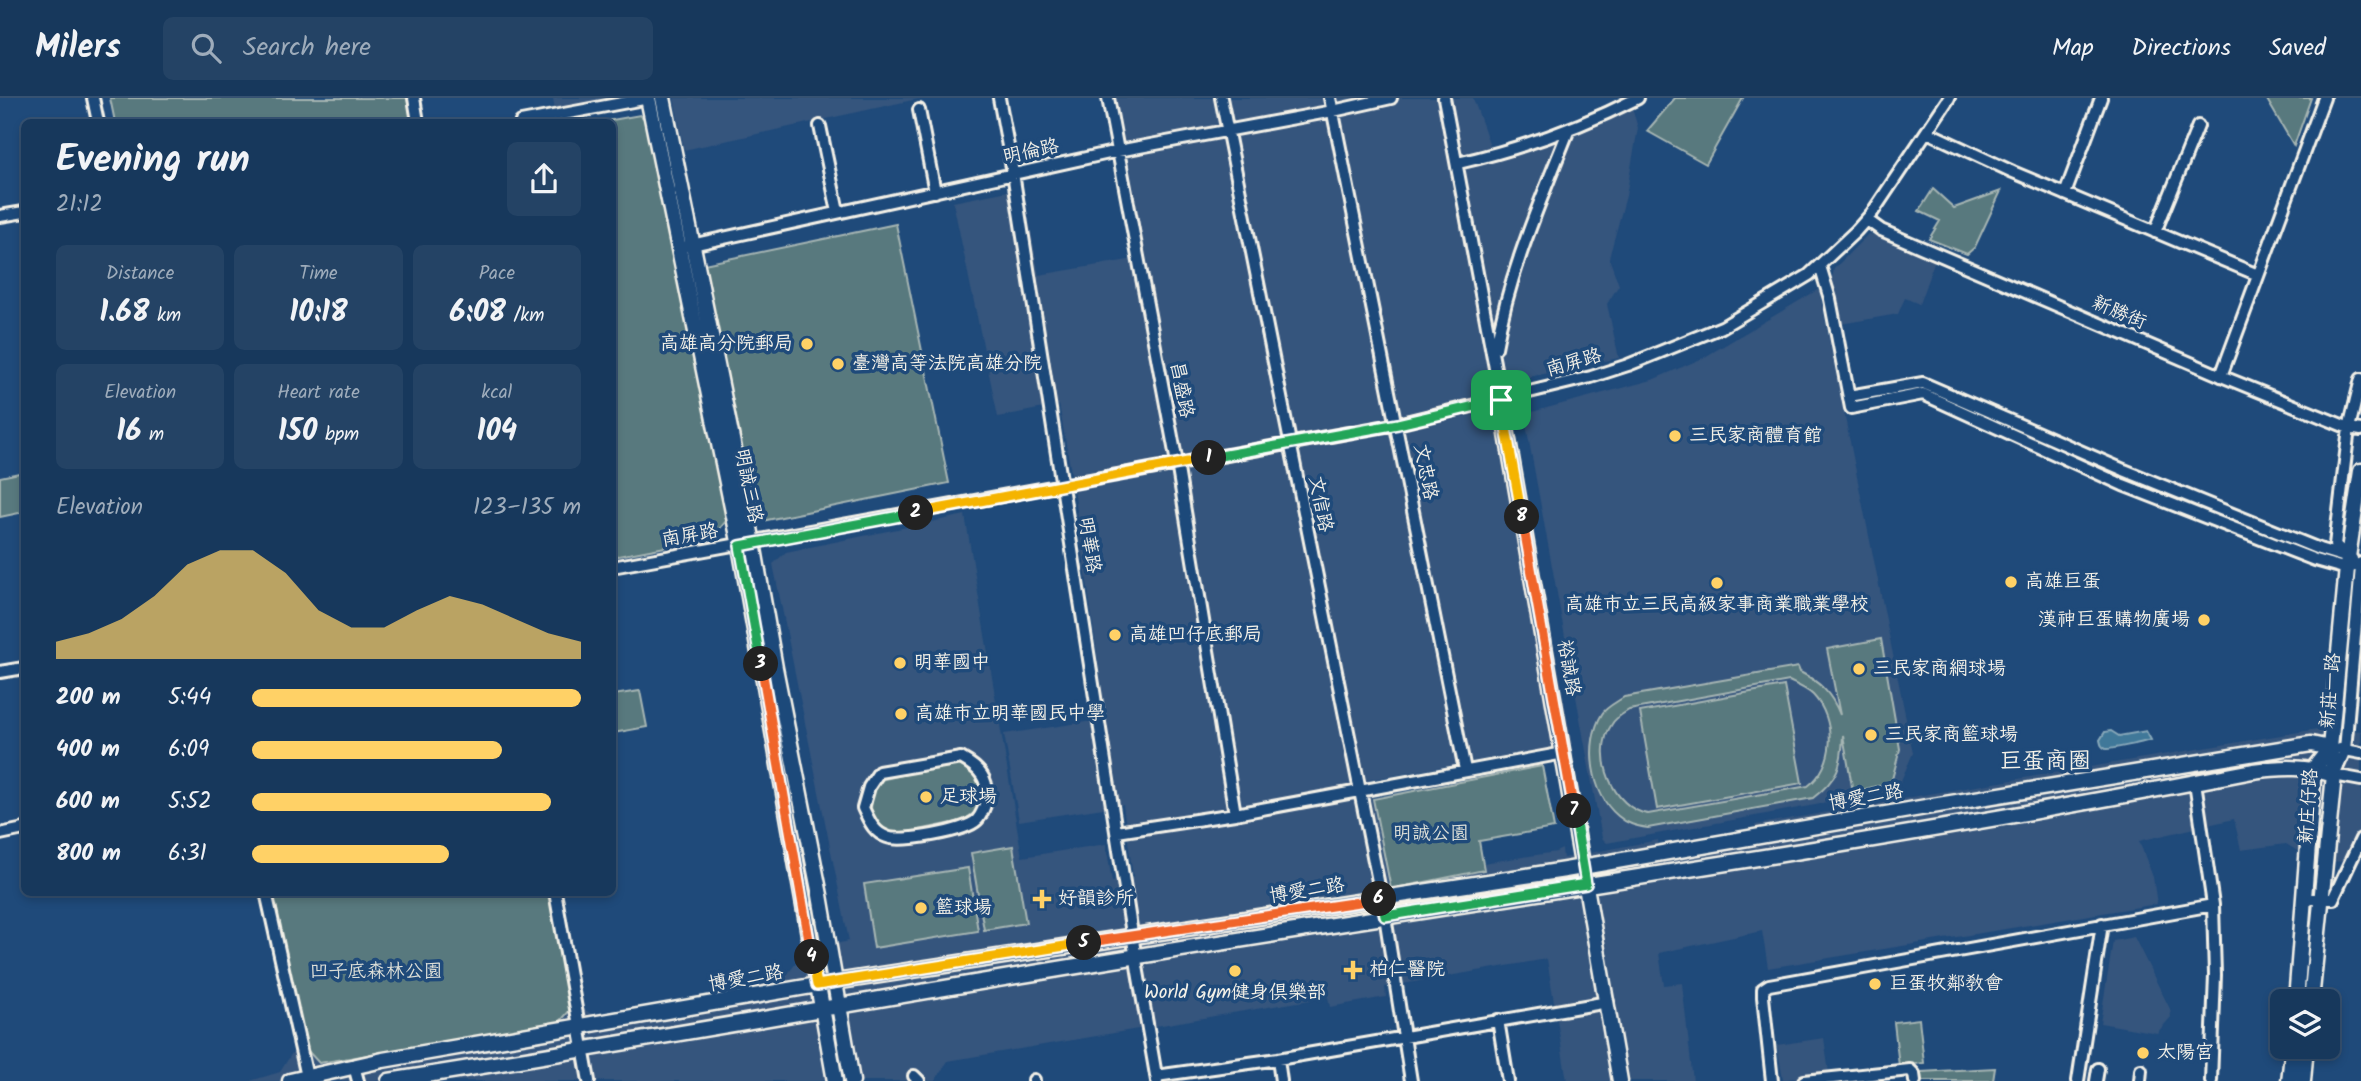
<!DOCTYPE html>
<meta charset="utf-8">
<style>
body{margin:0;font-family:Kalam,"LXGW WenKai TC",sans-serif;background:#244365;color:#f1f3f6;height:100vh;display:flex;flex-direction:column;font-size:26px;white-space:nowrap}
*{box-sizing:border-box;margin:0}
p{font-size:23px;color:#9eacbb}
.icon{flex:none;width:38px;height:38px;fill:none;stroke:currentColor;stroke-width:2;stroke-linecap:round;stroke-linejoin:round}
.map{position:relative;flex:1;overflow:hidden}
.panel{position:absolute;left:21px;top:21px;width:595px;height:777px;display:flex;flex-direction:column;background:#17385c;border-radius:10px;box-shadow:0 4px 10px #0003,0 0 0 2px #365272}
.panel>*{flex:none}
.tools{position:absolute;left:2270px;top:891px;display:grid;gap:14px}
.tools a{display:grid;place-items:center;width:70px;height:70px;border-radius:10px;background:#17385c;box-shadow:0 4px 10px #0003,0 0 0 2px #365272;font-size:35px}
.pin{position:absolute;display:grid;place-items:center;width:60px;height:60px;color:#fff;margin:-30px;border-radius:14px;box-shadow:0 4px 10px #0006}
.km{position:absolute;width:35px;height:35px;margin:-18px;border-radius:50%;background:#222;color:#fff;font-size:19px;line-height:35px;text-align:center}
.round{display:grid;place-items:center;flex:none;width:74px;height:74px;border-radius:10px;background:#244365}
.summary{display:flex;align-items:center;justify-content:space-between;height:119px;padding:0 35px}
h1{font-size:38px;font-weight:700;line-height:52px}
.stats{display:grid;grid-template-columns:repeat(3,1fr);gap:10px;height:119px;padding:7px 35px}
.stats div{display:grid;align-content:center;border-radius:10px;background:#244365;text-align:center}
.stats b{font-size:30px;font-weight:700}
.stats small{font-size:19px;font-weight:400}
.stats p{font-size:19px}
.chart{height:196px;padding:14px 35px}
.chart p{display:flex;justify-content:space-between}
.chart svg{width:100%;height:126px;margin-top:7px;fill:#ffd166;opacity:.7}
ul{padding:0 35px;list-style:none;font-size:23px}
li{display:grid;grid-template-columns:112px 84px 1fr;align-items:center;height:52px}
li i{height:18px;border-radius:9px;background:#ffd166}
header{display:flex;align-items:center;gap:42px;box-sizing:border-box;height:98px;padding:0 35px;background:#17385c;border-bottom:2px solid #365272}
header strong{font-size:33px}
nav{display:flex;gap:38px;margin-inline-start:auto;font-size:24px}
.search{width:490px;height:63px;background:#244365;display:flex;align-items:center;gap:18px;box-sizing:border-box;padding:0 24px;border-radius:10px;color:#9eacbb;font-size:26px}
.map>svg:first-child{display:block}
.built{fill:#34547d}
.green{fill:#58797e;stroke:#a6b5b3;stroke-width:2;fill-rule:evenodd}
.water{fill:#407899;stroke:#88a8b9;stroke-width:2}
.lines{fill:none;stroke-linecap:round;stroke-linejoin:round}
.street-casing{stroke:#f4f1e8;stroke-width:16}
.secondary-casing{stroke:#f4f1e8;stroke-width:19}
.street{stroke:#1f4a7a;stroke-width:10}
.secondary{stroke:#1f4a7a;stroke-width:14}
.split-1-casing{stroke:#fff;stroke-width:14}
.split-2-casing{stroke:#fff;stroke-width:14}
.split-3-casing{stroke:#fff;stroke-width:14}
.split-4-casing{stroke:#fff;stroke-width:14}
.split-5-casing{stroke:#fff;stroke-width:14}
.split-6-casing{stroke:#fff;stroke-width:14}
.split-7-casing{stroke:#fff;stroke-width:14}
.split-8-casing{stroke:#fff;stroke-width:14}
.split-9-casing{stroke:#fff;stroke-width:14}
.split-1{stroke:#22a559;stroke-width:9}
.split-2{stroke:#f5b400;stroke-width:9}
.split-3{stroke:#22a559;stroke-width:9}
.split-4{stroke:#f0652b;stroke-width:9}
.split-5{stroke:#f5b400;stroke-width:9}
.split-6{stroke:#f0652b;stroke-width:9}
.split-7{stroke:#22a559;stroke-width:9}
.split-8{stroke:#f0652b;stroke-width:9}
.split-9{stroke:#f5b400;stroke-width:9}
.poi-dot{fill:#ffd166;stroke:#1f4a7a;stroke-width:2.5}
.labels{text-anchor:middle;dominant-baseline:central;stroke-width:7;stroke-linejoin:round;paint-order:stroke}
.street-label{font-size:19px;fill:#f4f1e8;stroke:#1f4a7a}
.poi-label{font-size:19px;fill:#f4f1e8;stroke:#1f4a7a;text-anchor:start}
.park-label{font-size:19px;fill:#dddfd8;stroke:#1f4a7a}
.quarter-label{font-size:23px;fill:#f4f1e8;stroke:#1f4a7a}
</style>
<header>
<strong>Milers</strong>
<div class="search"><svg class="icon" aria-label="search" viewBox="0 0 24 24"><circle cx="10" cy="10" r="6"/><path d="M15 15l6 6"/></svg>Search here</div>
<nav><a>Map</a><a>Directions</a><a>Saved</a></nav>
</header>
<div class="map">
<svg width="2361" height="983" viewBox="0 0 2361 983">
<rect width="100%" height="100%" fill="#1f4a7a"/>
<filter id="ink" filterUnits="userSpaceOnUse"><feTurbulence type="fractalNoise" baseFrequency=".0143" numOctaves="2"/><feDisplacementMap in="SourceGraphic" scale="14" xChannelSelector="R" yChannelSelector="G"/><feConvolveMatrix kernelMatrix="1 2 1 2 8 2 1 2 1" color-interpolation-filters="sRGB"/></filter>
<g filter="url(#ink)">
<!-- built -->
<path class="built" d="M553 0H628L555 13Z
M674 0H922L684 52Z
M1105 0H1473L1493 56 1631 6 1638 30 1626 98 1609 160 1619 187 1607 206 1619 260 1505 284 1572 646 1369 682 1391 790 1484 772 1483 765 1556 754 1562 751 1563 760 1658 742 1659 749 1756 732 1755 727 1929 696 2329 629 2361 633V764L2314 763 2286 746 2241 752 2234 721 2139 743 2153 779 2157 806 1768 870 1762 833 1659 855 1664 887 1682 885 1693 983H1567L1547 861 1385 889 1386 899 1330 909 1328 899 948 963 935 983H250L280 974 292 955 307 952 320 965 558 926 571 911 583 910 594 918 783 882 806 852 849 843 773 466 786 454 965 417 1022 759 1106 746 1112 784 1133 779 1123 707 1019 723 1004 636 1106 621 1074 391 1059 307 998 319 953 104 1023 90 1039 177 1134 161Z
M1868 136 1876 137 1936 159 1919 206 1905 200 1898 216 1841 226 1832 180 1834 171Z
M1819 191 1913 655 1897 692 1607 745 1602 740 1524 316 1652 282 1703 260Z
M2134 839 2170 911 2171 919 2157 935 2100 925 2113 843Z
M1824 940 1829 975 1783 982 1777 947Z"/>
<!-- green -->
<path class="green" d="M110 0H407L412 24H115Z
M1675 0H1743L1706 66 1647 33Z
M2266 0H2311L2294 48Z
M640 17 649 25 727 422 712 440 613 459 612 24H601Z
M1933 91 1954 110 2001 93 1975 149 1967 156 1929 141 1940 123 1919 113Z
M896 126 949 385 757 424 704 166Z
M24 374V414L0 419V379Z
M1881 541 1900 651 1891 685 1853 694 1843 637C1842 667 1838 681 1813 700L1648 730C1636 728 1627 726 1618 718 1591 696 1584 645 1602 616 1606 609 1617 604 1624 599L1798 569 1800 574C1820 584 1832 596 1840 617L1827 551ZM1789 583C1797 587 1807 591 1813 597 1837 622 1835 668 1808 688L1648 716C1613 711 1591 656 1612 626 1616 619 1623 616 1629 612Z
M1784 588 1802 685 1657 711 1640 614Z
M640 593 647 629 613 635V597Z
M947 667 968 668 976 676 982 688 977 713 962 723 909 734H888L878 728 871 713 872 696 880 682Z
M1542 668 1554 730 1479 743 1484 772 1391 791 1373 701Z
M1013 748 1026 825 984 832 971 755Z
M968 770 978 833 874 850 864 786Z
M272 795H550L571 911 558 926 319 965 307 952Z
M1919 921 1924 965 1899 968 1894 924Z
M1995 970 1993 983H1921V974Z"/>
<!-- water -->
<path class="water" d="M2111 633 2119 638 2146 633 2151 642C2144 644 2109 652 2106 651 2101 649 2101 646 2100 642L2105 634Z"/>
<g class="lines">
<defs>
<path id="street" d="M93 0 98 24
M414 0 418 24
M999 0 1013 75 1138 874 1157 983
M1108 0 1177 365 1235 716
M1221 0 1360 693 1385 818 1411 983
M1330 0 1465 672
M1444 0 1501 302
M919 12 935 94
M521 24 649 0
M820 28 838 114
M1927 34 2013 74 2258 177
M1458 65C1520 51 1581 29 1638 0
M2065 96 2101 0
M0 118 24 114
M1867 122 1881 132 2226 280 2349 330 2361 332
M2155 134 2198 28
M687 148 1118 53 1333 13 1391 0
M1820 168 1830 201 1851 310 1923 296 2123 387 2315 462 2347 471 2361 465
M1496 250C1509 174 1541 102 1569 31
M2221 278 2324 0
M1849 298 1923 285 2124 372 2319 451 2352 461
M2346 457 2335 447 2349 330 2361 281
M612 469 1397 326 1591 279 1628 267 1722 229 1809 177 1856 133 1872 115 1949 0
M2361 469 2345 652 2334 677 2361 682
M0 574 24 570
M2340 651 2361 655
M961 660C979 670 990 681 986 703 985 708 981 718 977 722 966 733 901 745 887 739 873 734 869 722 863 710L869 689 879 674Z
M2195 684 2213 807 2215 877 2211 983
M1117 734 1235 716 1564 655
M0 736 24 731
M266 794 307 979
M555 794 589 983
M2305 801H2333L2361 741
M1498 922 1508 983
M1278 961 1281 983
M354 968 358 983
M914 978 919 983
M1156 978 1278 961 1608 904
M1034 982V983
M1772 983 1763 899V891L1769 887 2213 807
M1804 983 1910 972 1914 976 1915 983
M2078 983 2102 826
M2096 983 2098 971
M2140 983 2141 972"/>
<path id="secondary" d="M648 0 740 448 835 983
M663 0 753 445 775 570 820 797 852 983
M1501 302 1620 983
M2296 903 2314 670 2330 650
M2311 903 2334 677 2330 650 2348 459 2361 373
M290 983 383 962 835 884 1565 772 1926 709 2311 646 2330 650
M389 983C645 943 900 896 1157 855 1522 796 1889 744 2253 673 2282 669 2306 668 2334 677
M2289 983 2293 948
M2303 983 2306 948"/>
</defs>
<!-- street casing -->
<use href="#street" class="street-casing"/>
<!-- secondary casing -->
<use href="#secondary" class="secondary-casing"/>
<!-- street -->
<use href="#street" class="street"/>
<!-- secondary -->
<use href="#secondary" class="secondary"/>
</g>
</g>
<g class="lines" filter="url(#ink)">
<defs>
<path id="split-1" d="M1209 360 1398 326 1501 302"/>
<path id="split-2" d="M916 415 1209 360"/>
<path id="split-3" d="M761 566 740 448 916 415"/>
<path id="split-4" d="M761 566 812 859"/>
<path id="split-5" d="M812 859 817 887 1084 845"/>
<path id="split-6" d="M1084 845 1379 801"/>
<path id="split-7" d="M1379 801H1381L1385 818 1586 786 1574 713"/>
<path id="split-8" d="M1522 419 1574 713"/>
<path id="split-9" d="M1501 302 1522 419"/>
</defs>
<!-- split-1 casing -->
<use href="#split-1" class="split-1-casing"/>
<!-- split-2 casing -->
<use href="#split-2" class="split-2-casing"/>
<!-- split-3 casing -->
<use href="#split-3" class="split-3-casing"/>
<!-- split-4 casing -->
<use href="#split-4" class="split-4-casing"/>
<!-- split-5 casing -->
<use href="#split-5" class="split-5-casing"/>
<!-- split-6 casing -->
<use href="#split-6" class="split-6-casing"/>
<!-- split-7 casing -->
<use href="#split-7" class="split-7-casing"/>
<!-- split-8 casing -->
<use href="#split-8" class="split-8-casing"/>
<!-- split-9 casing -->
<use href="#split-9" class="split-9-casing"/>
<!-- split-1 -->
<use href="#split-1" class="split-1"/>
<!-- split-2 -->
<use href="#split-2" class="split-2"/>
<!-- split-3 -->
<use href="#split-3" class="split-3"/>
<!-- split-4 -->
<use href="#split-4" class="split-4"/>
<!-- split-5 -->
<use href="#split-5" class="split-5"/>
<!-- split-6 -->
<use href="#split-6" class="split-6"/>
<!-- split-7 -->
<use href="#split-7" class="split-7"/>
<!-- split-8 -->
<use href="#split-8" class="split-8"/>
<!-- split-9 -->
<use href="#split-9" class="split-9"/>
</g>
<!-- markers -->
<g class="poi-dot">
<circle cx="807" cy="246" r="7"/>
<circle cx="838" cy="266" r="7"/>
<circle cx="1675" cy="338" r="7"/>
<circle cx="2011" cy="484" r="7"/>
<circle cx="1717" cy="485" r="7"/>
<circle cx="2204" cy="522" r="7"/>
<circle cx="1115" cy="537" r="7"/>
<circle cx="900" cy="565" r="7"/>
<circle cx="1859" cy="571" r="7"/>
<circle cx="901" cy="616" r="7"/>
<circle cx="1871" cy="637" r="7"/>
<circle cx="926" cy="699" r="7"/>
<path d="M1038.5 790.5h7v7h7v7h-7v7h-7v-7h-7v-7h7z"/>
<circle cx="921" cy="810" r="7"/>
<path d="M1349.5 861.5h7v7h7v7h-7v7h-7v-7h-7v-7h7z"/>
<circle cx="1235" cy="873" r="7"/>
<circle cx="1875" cy="886" r="7"/>
<circle cx="2143" cy="955" r="7"/>
</g>
<g class="labels">
<!-- street labels -->
<g class="street-label">
<text transform="translate(1031 54) rotate(-12)">明倫路</text>
<text transform="translate(2119 215) rotate(23)">新勝街</text>
<text transform="translate(1574 265) rotate(-16)">南屏路</text>
<text transform="translate(1181 292) rotate(79)">昌盛路</text>
<text transform="translate(1425 374) rotate(79)">文忠路</text>
<text transform="translate(748 388) rotate(79)">明誠三路</text>
<text transform="translate(1320 406) rotate(79)">文信路</text>
<text transform="translate(690 438) rotate(-10)">南屏路</text>
<text transform="translate(1089 447) rotate(81)">明華路</text>
<text transform="translate(1568 570) rotate(80)">裕誠路</text>
<text transform="translate(2331 593) rotate(-85)">新莊一路</text>
<text transform="translate(1866 700) rotate(-10)">博愛二路</text>
<text transform="translate(2309 708) rotate(-86)">新庄仔路</text>
<text transform="translate(1307 793) rotate(-9)">博愛二路</text>
<text transform="translate(746 881) rotate(-10)">博愛二路</text>
</g>
<!-- poi labels -->
<g class="poi-label">
<text x="793" y="246" text-anchor="end">高雄高分院郵局</text>
<text x="852" y="266">臺灣高等法院高雄分院</text>
<text x="1689" y="338">三民家商體育館</text>
<text x="2025" y="484">高雄巨蛋</text>
<text x="1717" y="507" text-anchor="middle">高雄市立三民高級家事商業職業學校</text>
<text x="2190" y="522" text-anchor="end">漢神巨蛋購物廣場</text>
<text x="1129" y="537">高雄凹仔底郵局</text>
<text x="914" y="565">明華國中</text>
<text x="1873" y="571">三民家商網球場</text>
<text x="915" y="616">高雄市立明華國民中學</text>
<text x="1885" y="637">三民家商籃球場</text>
<text x="940" y="699">足球場</text>
<text x="1058" y="801">好韻診所</text>
<text x="935" y="810">籃球場</text>
<text x="1369" y="872">柏仁醫院</text>
<text x="1889" y="886">巨蛋牧鄰教會</text>
<text x="1235" y="895" text-anchor="middle">World Gym健身俱樂部</text>
<text x="2157" y="955">太陽宮</text>
</g>
<!-- park labels -->
<g class="park-label">
<text x="1431" y="736">明誠公園</text>
<text x="376" y="874">凹子底森林公園</text>
</g>
<!-- quarter labels -->
<g class="quarter-label">
<text x="2045" y="664">巨蛋商圈</text>
</g>
</g>
</svg>
<div class="tools">
<a><svg class="icon" aria-label="layers" viewBox="0 0 24 24"><path d="M12 4l9 5-9 5-9-5zM3 14l9 5 9-5"/></svg></a>
</div>
<div class="pin" style="left:1501px;top:302px;background:#1e9e55"><svg class="icon" aria-label="arrive" viewBox="0 0 24 24"><path d="M6 21V4h12l-3 4 3 4H6"/></svg></div>
<b class="km" style="left:1209px;top:360px">1</b>
<b class="km" style="left:916px;top:415px">2</b>
<b class="km" style="left:761px;top:566px">3</b>
<b class="km" style="left:812px;top:859px">4</b>
<b class="km" style="left:1084px;top:845px">5</b>
<b class="km" style="left:1379px;top:801px">6</b>
<b class="km" style="left:1574px;top:713px">7</b>
<b class="km" style="left:1522px;top:419px">8</b>
<section class="panel">
<div class="summary"><div><h1>Evening run</h1><p>21:12</p></div><a class="round"><svg class="icon" aria-label="share" viewBox="0 0 24 24"><path d="M12 15V3M7 8l5-5 5 5M5 13v7h14v-7"/></svg></a></div>
<div class="stats">
<div><p>Distance</p><b>1.68<small> km</small></b></div>
<div><p>Time</p><b>10:18</b></div>
<div><p>Pace</p><b>6:08<small> /km</small></b></div>
</div>
<div class="stats">
<div><p>Elevation</p><b>16<small> m</small></b></div>
<div><p>Heart rate</p><b>150<small> bpm</small></b></div>
<div><p>kcal</p><b>104</b></div>
</div>
<div class="chart"><p><span>Elevation</span>123–135 m</p>
<svg viewBox="0 0 160 44" preserveAspectRatio="none"><path d="M0 44V38L10 35L20 30L30 22L40 11L50 6L60 6L70 14L80 27L90 33L100 33L110 27L120 22L130 25L140 30L150 35L160 38V44z"/></svg>
</div>
<ul>
<li><b>200 m</b>5:44<i style="width:100%"></i></li>
<li><b>400 m</b>6:09<i style="width:76%"></i></li>
<li><b>600 m</b>5:52<i style="width:91%"></i></li>
<li><b>800 m</b>6:31<i style="width:60%"></i></li>
</ul>
</section>
</div>
